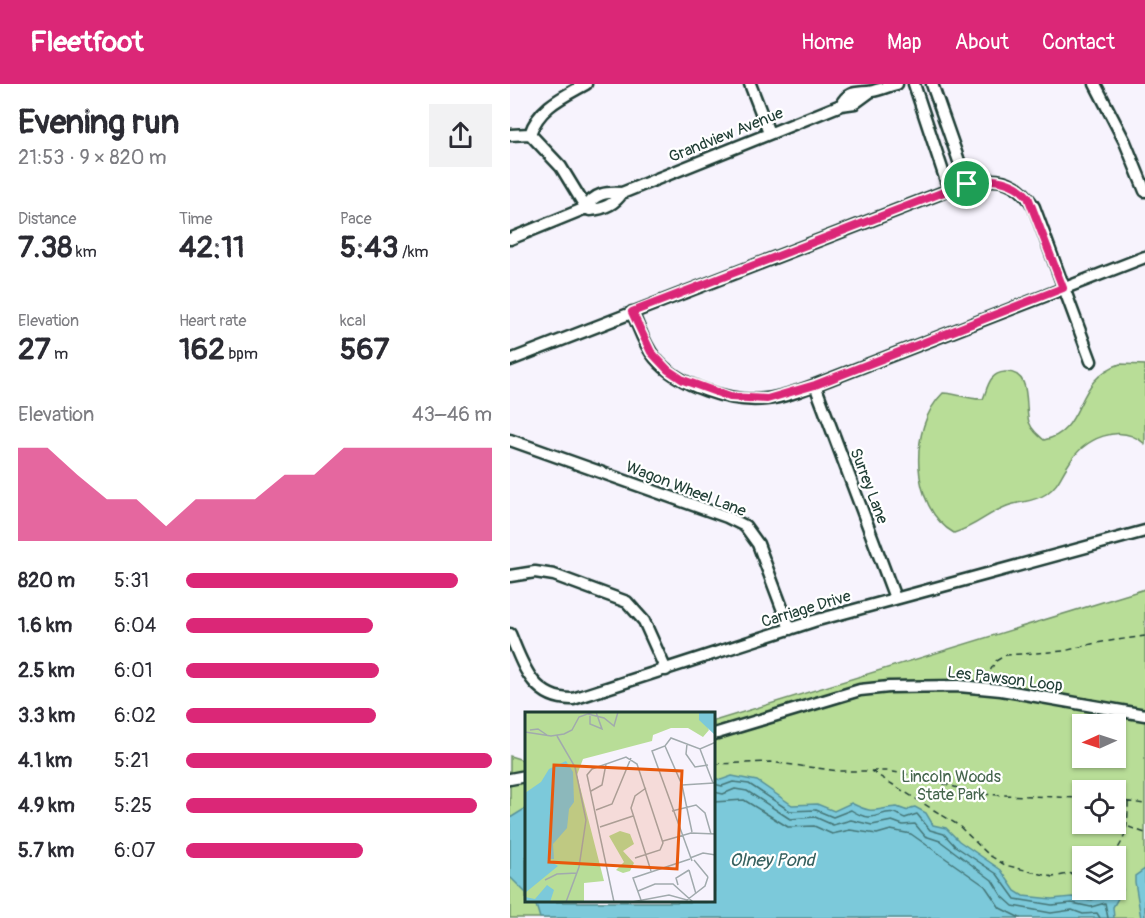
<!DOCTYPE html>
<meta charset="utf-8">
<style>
body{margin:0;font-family:Pangolin,sans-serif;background:#f2f2f3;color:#2b2b33;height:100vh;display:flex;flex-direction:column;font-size:22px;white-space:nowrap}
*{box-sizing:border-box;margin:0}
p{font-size:20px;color:#7c7c81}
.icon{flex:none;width:33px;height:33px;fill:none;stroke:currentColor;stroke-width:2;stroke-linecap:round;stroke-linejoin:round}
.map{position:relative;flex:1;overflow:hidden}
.panel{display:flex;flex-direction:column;background:#fff;width:510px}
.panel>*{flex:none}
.needle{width:39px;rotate:267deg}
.tools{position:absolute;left:562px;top:630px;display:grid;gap:12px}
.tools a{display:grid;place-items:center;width:54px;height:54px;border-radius:0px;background:#fff;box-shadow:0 2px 4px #0004;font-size:30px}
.pin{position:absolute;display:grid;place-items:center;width:51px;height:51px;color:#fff;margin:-26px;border:3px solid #fff;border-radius:50%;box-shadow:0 2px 6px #0007}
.round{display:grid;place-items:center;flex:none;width:63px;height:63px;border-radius:0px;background:#f2f2f3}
.head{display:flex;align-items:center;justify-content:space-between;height:102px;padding:0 18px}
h1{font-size:33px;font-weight:700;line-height:45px}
.metrics{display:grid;grid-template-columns:repeat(3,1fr);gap:9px;height:102px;padding:6px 18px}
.metrics div{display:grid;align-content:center}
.metrics b{font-size:30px;font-weight:700}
.metrics small{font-size:16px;font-weight:400}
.metrics p{font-size:16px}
.chart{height:168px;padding:12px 18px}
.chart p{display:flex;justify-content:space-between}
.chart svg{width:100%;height:108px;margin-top:6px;fill:#db2777;opacity:.7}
ul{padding:0 18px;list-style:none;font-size:20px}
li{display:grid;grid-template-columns:96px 72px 1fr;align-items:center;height:45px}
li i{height:15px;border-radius:8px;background:#db2777}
header{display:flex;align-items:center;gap:36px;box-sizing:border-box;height:84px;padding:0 30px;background:#db2777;color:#fff}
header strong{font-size:28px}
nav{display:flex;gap:33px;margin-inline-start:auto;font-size:21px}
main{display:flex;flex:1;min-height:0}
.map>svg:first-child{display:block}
.green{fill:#b8dd97;stroke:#6c8d66;stroke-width:1.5;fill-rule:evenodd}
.water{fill:#7cc9da;stroke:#579198;stroke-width:1.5}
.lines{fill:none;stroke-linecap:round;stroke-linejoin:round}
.shore{stroke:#447576;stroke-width:1.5}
.minor-casing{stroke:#1f3d34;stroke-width:15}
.path{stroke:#1f3d34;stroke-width:1.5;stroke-dasharray:6 4.5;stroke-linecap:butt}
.minor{stroke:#fff;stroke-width:10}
.route-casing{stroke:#fff;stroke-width:12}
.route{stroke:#db2777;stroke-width:8}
.labels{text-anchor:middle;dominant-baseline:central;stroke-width:4.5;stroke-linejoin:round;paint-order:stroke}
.street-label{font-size:16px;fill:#1f3d34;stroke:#fff}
.park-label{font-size:16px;fill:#45654d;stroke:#fff}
.water-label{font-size:18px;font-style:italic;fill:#36605e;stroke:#fff}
.inset-road{fill:none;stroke:#a1aaad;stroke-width:1.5}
.view{fill:#e8590c;fill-opacity:0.15;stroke:#e8590c;stroke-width:3}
.inset-edge{fill:none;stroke:#1f3d34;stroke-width:3}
</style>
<header>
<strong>Fleetfoot</strong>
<nav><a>Home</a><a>Map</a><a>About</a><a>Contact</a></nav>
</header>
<main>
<section class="panel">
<div class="head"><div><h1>Evening run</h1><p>21:53 · 9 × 820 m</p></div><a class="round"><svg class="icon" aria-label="share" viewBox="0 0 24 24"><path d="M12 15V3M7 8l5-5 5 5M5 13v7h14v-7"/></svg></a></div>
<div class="metrics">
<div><p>Distance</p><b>7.38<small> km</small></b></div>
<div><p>Time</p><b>42:11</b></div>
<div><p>Pace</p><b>5:43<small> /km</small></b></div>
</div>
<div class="metrics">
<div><p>Elevation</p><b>27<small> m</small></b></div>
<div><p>Heart rate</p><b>162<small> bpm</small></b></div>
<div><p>kcal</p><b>567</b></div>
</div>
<div class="chart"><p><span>Elevation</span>43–46 m</p>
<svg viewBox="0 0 160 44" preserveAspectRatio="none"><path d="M0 44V6L10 6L20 17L30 27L40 27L50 38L60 27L70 27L80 27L90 17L100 17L110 6L120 6L130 6L140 6L150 6L160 6V44z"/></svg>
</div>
<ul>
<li><b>820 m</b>5:31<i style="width:89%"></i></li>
<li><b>1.6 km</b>6:04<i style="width:61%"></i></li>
<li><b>2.5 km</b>6:01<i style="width:63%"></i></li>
<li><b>3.3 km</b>6:02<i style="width:62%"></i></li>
<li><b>4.1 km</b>5:21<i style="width:100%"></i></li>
<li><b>4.9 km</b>5:25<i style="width:95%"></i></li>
<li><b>5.7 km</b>6:07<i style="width:58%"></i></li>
</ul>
</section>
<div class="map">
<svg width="635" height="834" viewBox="0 0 635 834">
<rect width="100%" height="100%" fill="#f7f3fd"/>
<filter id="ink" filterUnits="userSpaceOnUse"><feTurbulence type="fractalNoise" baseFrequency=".0167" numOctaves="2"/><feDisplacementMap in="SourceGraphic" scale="12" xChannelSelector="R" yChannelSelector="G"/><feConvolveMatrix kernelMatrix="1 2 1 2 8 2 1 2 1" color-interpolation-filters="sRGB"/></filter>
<g filter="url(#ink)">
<!-- green -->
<path class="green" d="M610 280 635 281V360C610 338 574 354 558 381 550 393 549 401 536 410 524 418 510 417 497 422 478 429 467 442 444 449 400 424 398 343 433 309 447 309 458 316 473 315 478 303 479 289 495 288 523 287 514 322 519 338 522 346 528 351 534 356 577 347 562 296 610 280Z
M635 505V834H0V672L16 677V818H204V637ZM573 640H606V674H573ZM573 706H606V740H573ZM573 772H606V806H573Z"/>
<!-- water -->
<path class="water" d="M222 692 247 697 282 721 307 720 324 727 341 719C365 731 362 725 387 723 406 730 392 725 405 723L416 729 423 741 436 744 449 757 491 786 505 807 513 812 542 815 562 813 580 817 612 802 613 806 603 823 604 834H30L25 818H204V694L211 696Z
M16 724V809L0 793V734Z
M635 785V834H631L625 798V792Z"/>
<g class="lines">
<!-- shore -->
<path class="shore" d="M204 700 212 702 223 698 239 700 280 727 306 726 323 733 341 726C365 742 370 725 385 729 389 730 391 733 395 734L407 730 420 746 434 750 445 762 487 790 505 815 542 821 562 819 581 823 595 819 598 834
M204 708 213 710 225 705 237 707 280 735 305 733 323 741 341 736 362 741 382 737 393 741 405 740 415 752 430 757 482 796 492 812 503 822 541 829 562 826 573 830 587 829 590 834
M204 718 234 716 278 743 304 742 322 750 340 746 367 750 381 746 401 750 475 802 490 824 510 834"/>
<defs>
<path id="minor" d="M240 0 259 49
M404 0 439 106
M422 0 457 100
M585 0 615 58 635 107
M331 21C338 5 350 10 363 7 371 5 379 2 387 0
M20 50 51 83 76 124
M20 50C29 23 53 13 76 0
M0 51 20 50
M76 124 80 126C93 125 105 120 112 109
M0 155 76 124C84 109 97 108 112 109L331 21 345 19 360 8
M122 228C129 243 134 261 145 274 168 302 221 319 256 315 273 313 289 307 305 301L635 173
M0 276 439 106C474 95 501 85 524 123L581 277
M305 301 385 514
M0 356 217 433 235 442 248 460 280 545
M0 492 25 488 44 491 117 518 134 537 156 586
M0 550C13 581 23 616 63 615L304 537 635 447
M204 650 350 606 379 603 449 602 491 606 635 631
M0 695 16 692"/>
</defs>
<!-- minor casing -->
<use href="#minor" class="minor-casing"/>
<!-- path -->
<path class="path" d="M475 595 486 577 496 571 554 567 586 559 635 552
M204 680 260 678 329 687H378L413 693 467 710 573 714
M361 687 448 741 479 771 495 781 543 793 573 787
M606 716 635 720
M619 743 635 749
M602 772C617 755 618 741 618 718"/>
<!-- minor -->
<use href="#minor" class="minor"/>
</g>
</g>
<g class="lines" filter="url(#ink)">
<defs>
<path id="route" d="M472 96C490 95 506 99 518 113L553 204 305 301 257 315 220 313 173 296 158 286 141 268 122 228 439 106Z"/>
</defs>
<!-- route casing -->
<use href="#route" class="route-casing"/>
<!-- route -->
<use href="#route" class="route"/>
</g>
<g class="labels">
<!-- street labels -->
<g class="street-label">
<text transform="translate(216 51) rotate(-22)">Grandview Avenue</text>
<text transform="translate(359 402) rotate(69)">Surrey Lane</text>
<text transform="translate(176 405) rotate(21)">Wagon Wheel Lane</text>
<text transform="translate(296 525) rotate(-17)">Carriage Drive</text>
<text transform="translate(495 595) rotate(7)">Les Pawson Loop</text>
</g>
<!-- park labels -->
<g class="park-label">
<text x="441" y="693">Lincoln Woods<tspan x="441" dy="18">State Park</tspan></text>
</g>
<!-- water labels -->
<g class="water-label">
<text x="262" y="776">Olney Pond</text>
</g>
</g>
<!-- overview -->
<g transform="translate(15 628)">
<rect width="190" height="190" fill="#f7f3fd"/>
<path d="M0 0H174L184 18 178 25 163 16H146L128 23 127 29 58 47 52 63 79 169 59 171V190H0ZM95 119 105 122 109 132 98 139 109 151 105 159 98 161 91 158 99 150 84 124Z" fill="#b8dd97"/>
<path d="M174 0H190V23L174 8ZM41 49 48 60 49 90 44 97 42 116 28 132 29 147H22L33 154 0 181V81L16 70 24 57ZM22 173 29 178 25 190H0V185L10 187Z" fill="#7cc9da"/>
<path class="inset-road" d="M63 2 79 6 89 14 93 0M65 4V12L77 17 71 0M5 18 13 17 22 23M0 20 26 24 39 22 47 18 54 5 68 0M32 24 50 55 61 108 54 155 41 190M162 32 161 42 170 55 183 53M140 34 157 73 167 120M175 37 188 71M157 73 189 71M121 76 110 84 106 96 126 159M66 79 77 73 81 52M71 98 87 92 106 46M147 99 171 93 180 101 186 122M75 115 108 104M138 129 166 121 191 122M165 146 178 141 191 143M169 148 183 165M167 149 127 39 140 34 146 26 175 37 191 30M164 158 171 182M20 168 32 162 52 161M153 173 151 166 164 158M113 179 130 172H148L168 190M116 188 108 166 165 147M89 190 62 63 67 57 101 45 112 52 138 131 135 138 110 146M107 190 144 183 162 188 180 174 183 165"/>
<path class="view" d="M29 53 157 59 152 157 24 150Z"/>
<rect width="190" height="190" class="inset-edge"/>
</g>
</svg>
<div class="tools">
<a><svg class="needle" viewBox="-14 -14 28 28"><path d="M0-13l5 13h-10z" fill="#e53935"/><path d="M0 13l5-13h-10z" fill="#7c7c81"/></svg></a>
<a><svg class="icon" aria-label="locate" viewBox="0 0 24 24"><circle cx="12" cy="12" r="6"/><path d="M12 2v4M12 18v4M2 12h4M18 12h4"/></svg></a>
<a><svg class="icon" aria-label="layers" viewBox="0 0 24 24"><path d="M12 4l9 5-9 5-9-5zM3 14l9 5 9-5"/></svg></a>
</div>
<div class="pin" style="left:457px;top:100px;background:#1e9e55"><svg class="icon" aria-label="arrive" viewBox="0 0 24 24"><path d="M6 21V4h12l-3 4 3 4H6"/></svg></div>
</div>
</main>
